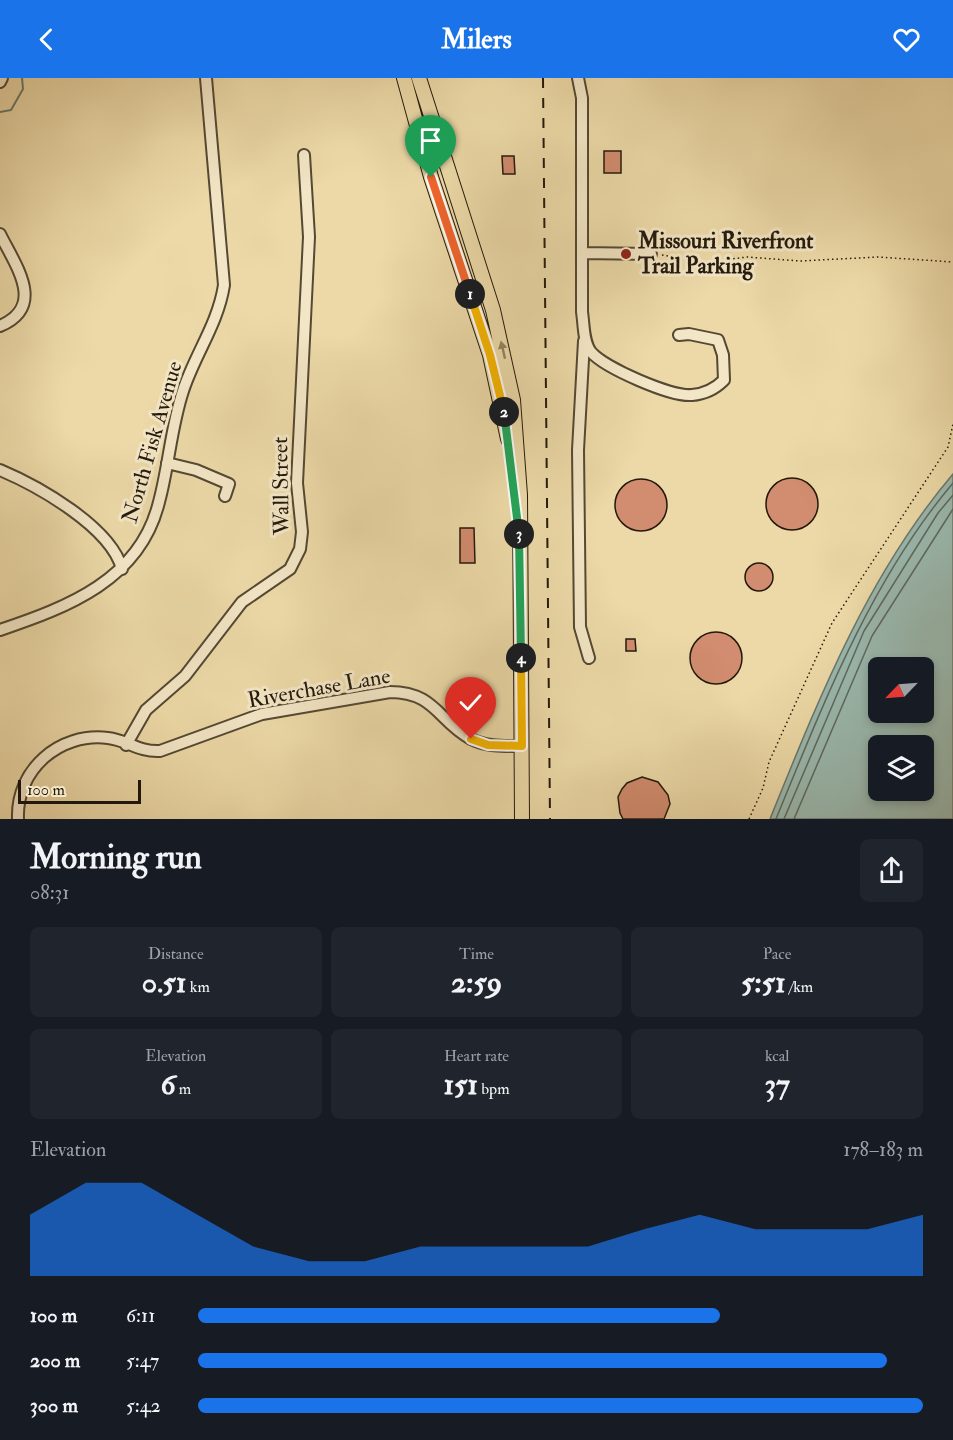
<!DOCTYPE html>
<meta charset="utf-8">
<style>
body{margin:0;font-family:"IM FELL Double Pica",serif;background:#20242c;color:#f1f3f6;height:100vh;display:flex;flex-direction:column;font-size:22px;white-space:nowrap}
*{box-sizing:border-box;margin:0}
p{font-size:20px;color:#9ea1a6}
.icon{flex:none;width:33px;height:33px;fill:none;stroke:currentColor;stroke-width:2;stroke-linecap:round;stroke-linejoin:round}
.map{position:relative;height:741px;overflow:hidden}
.side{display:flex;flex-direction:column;background:#171b24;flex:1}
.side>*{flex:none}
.needle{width:39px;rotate:245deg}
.tools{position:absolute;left:868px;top:579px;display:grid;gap:12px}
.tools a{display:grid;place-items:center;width:66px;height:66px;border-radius:9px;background:#171b24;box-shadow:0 3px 9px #0003;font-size:30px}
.scale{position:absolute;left:18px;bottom:15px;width:123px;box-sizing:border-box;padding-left:6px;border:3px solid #22190c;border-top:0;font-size:16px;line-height:21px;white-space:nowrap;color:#22190c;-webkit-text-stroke:4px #f3e6c6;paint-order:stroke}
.pin{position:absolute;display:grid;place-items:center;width:51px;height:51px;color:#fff;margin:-62px -26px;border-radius:50% 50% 50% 0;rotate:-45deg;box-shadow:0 0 6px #0007}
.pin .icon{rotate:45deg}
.km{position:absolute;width:30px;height:30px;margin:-15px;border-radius:50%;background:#222;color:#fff;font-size:16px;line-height:30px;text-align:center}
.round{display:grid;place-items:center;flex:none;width:63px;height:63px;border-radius:9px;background:#20242c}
.head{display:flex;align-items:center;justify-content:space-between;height:102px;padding:0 30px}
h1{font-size:33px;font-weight:800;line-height:45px}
.stats{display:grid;grid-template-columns:repeat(3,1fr);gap:9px;height:102px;padding:6px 30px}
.stats div{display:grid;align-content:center;border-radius:9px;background:#20242c;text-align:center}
.stats b{font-size:30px;font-weight:800}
.stats small{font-size:16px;font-weight:400}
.stats p{font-size:16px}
.chart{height:168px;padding:12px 30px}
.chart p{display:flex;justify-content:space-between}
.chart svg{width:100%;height:108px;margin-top:6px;fill:#1a73e8;opacity:.7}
ul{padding:0 30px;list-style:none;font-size:20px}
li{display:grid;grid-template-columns:96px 72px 1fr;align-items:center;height:45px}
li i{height:15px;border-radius:8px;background:#1a73e8}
header{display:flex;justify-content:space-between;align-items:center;height:78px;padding:0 30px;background:#1a73e8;color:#fff;font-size:27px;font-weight:800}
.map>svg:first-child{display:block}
.water{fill:#9ab9af;stroke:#6a796e;stroke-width:1.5;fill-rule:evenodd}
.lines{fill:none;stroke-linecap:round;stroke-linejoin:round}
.shore{stroke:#5e695e;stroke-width:1.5}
.stream{stroke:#6a796e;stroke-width:2}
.building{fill:#d28c6f;stroke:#22190c;stroke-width:1.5}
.minor-casing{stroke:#544933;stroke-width:14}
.major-casing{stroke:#22190c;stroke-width:16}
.path{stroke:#22190c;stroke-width:1.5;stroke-dasharray:1.5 3;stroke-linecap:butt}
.minor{stroke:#f3e6c6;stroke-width:10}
.major{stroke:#ecd9a7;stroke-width:14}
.rail{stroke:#22190c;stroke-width:2;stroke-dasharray:10 10;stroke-linecap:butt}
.oneway{fill:#918361}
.split-1-casing{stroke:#fff;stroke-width:12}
.split-2-casing{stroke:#fff;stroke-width:12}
.split-3-casing{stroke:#fff;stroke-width:12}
.split-4-casing{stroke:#fff;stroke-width:12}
.split-5-casing{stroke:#fff;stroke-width:12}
.split-1{stroke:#f0652b;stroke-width:8}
.split-2{stroke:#f5b400;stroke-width:8}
.split-3{stroke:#22a559;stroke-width:8}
.split-4{stroke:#22a559;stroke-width:8}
.split-5{stroke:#f5b400;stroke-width:8}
.poi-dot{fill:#8f2418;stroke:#f3e6c6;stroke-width:2}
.labels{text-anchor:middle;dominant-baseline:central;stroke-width:6;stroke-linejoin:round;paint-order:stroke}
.poi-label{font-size:22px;font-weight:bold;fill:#22190c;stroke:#f3e6c6;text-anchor:start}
.street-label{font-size:22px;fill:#22190c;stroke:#f3e6c6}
</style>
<header><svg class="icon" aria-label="back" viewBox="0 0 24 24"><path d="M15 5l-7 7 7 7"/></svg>Milers<svg class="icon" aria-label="heart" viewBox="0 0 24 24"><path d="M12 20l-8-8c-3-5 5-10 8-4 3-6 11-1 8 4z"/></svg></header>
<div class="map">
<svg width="953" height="741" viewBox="0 0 953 741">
<rect width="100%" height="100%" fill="#ecd9a7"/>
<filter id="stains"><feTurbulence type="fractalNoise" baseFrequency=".00333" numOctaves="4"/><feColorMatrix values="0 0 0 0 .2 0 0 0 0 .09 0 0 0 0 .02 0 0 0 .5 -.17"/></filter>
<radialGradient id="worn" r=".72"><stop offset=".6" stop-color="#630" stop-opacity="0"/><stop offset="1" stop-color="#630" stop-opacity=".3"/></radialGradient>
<!-- water -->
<path class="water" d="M953 396V741H770C819 620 868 496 953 396ZM879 590H924V634H879ZM879 668H924V712H879Z"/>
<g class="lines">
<!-- shore -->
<path class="shore" d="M776 741C824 624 871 502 953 405
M784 741 864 553 938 435 953 417
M794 741 872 558 953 431"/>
<!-- stream -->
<path class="stream" d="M0 34 11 32 23 11 22 0"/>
</g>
<!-- building -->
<path class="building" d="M604 73H621V95H604Z
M502 78H514L515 96H503Z
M766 426a26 26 0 1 1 52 0a26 26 0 1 1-52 0Z
M615 427a26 26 0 1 1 52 0a26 26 0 1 1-52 0Z
M460 450H474L475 485H460Z
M745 499a14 14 0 1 1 28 0a14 14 0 1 1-28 0Z
M690 580a26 26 0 1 1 52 0a26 26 0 1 1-52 0Z
M626 561H635L636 573H626Z
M642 699 658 704 668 717 670 726 664 741H623L620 735 618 719 622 711 627 705Z"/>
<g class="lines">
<defs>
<path id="minor" d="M578 0 582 20V234C584 246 583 264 591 274 605 290 671 319 692 317 705 316 715 311 724 302L723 277 718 262 689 256 679 257
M0 4 2 0
M0 156C15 187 47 228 0 248
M583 175 651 176
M584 263 578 372 580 549 589 580
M167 385 196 392 229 406 225 418
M0 392C38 408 111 449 122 491
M0 552C68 529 140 502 159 424 169 387 171 349 183 313 195 276 218 246 224 207L206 0
M126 667 146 632 185 598 242 524 290 491 300 471 302 454 297 405 309 159 304 77
M18 741C16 692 59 654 108 660 127 662 138 674 160 673L262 636 390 614C435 614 438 643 471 661 487 669 505 668 522 668"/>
<path id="major" d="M404 0 431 99 490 277 508 361
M419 0 493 232 513 322 520 417 522 741"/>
</defs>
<!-- minor casing -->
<use href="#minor" class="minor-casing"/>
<!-- major casing -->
<use href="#major" class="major-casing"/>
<!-- path -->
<path class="path" d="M662 177 706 184 747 179 800 183 878 179 953 184
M749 741 763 710 769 684 832 545 948 369 953 346"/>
<!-- minor -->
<use href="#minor" class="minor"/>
<!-- major -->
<use href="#major" class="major"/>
<!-- rail -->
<path class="rail" d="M543 0 550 741"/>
</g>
<!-- one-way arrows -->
<defs><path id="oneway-solid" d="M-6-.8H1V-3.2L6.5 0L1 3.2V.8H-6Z" transform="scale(1.5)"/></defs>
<use class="oneway" href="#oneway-solid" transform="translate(503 272) rotate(-103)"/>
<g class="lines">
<defs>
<path id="split-1" d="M431 99 470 216"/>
<path id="split-2" d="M470 216 490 277 504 334"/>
<path id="split-3" d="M504 334 519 456"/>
<path id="split-4" d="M519 456 521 580"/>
<path id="split-5" d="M471 661 488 667 522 668 521 580"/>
</defs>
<!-- split-1 casing -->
<use href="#split-1" class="split-1-casing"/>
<!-- split-2 casing -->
<use href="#split-2" class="split-2-casing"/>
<!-- split-3 casing -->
<use href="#split-3" class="split-3-casing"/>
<!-- split-4 casing -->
<use href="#split-4" class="split-4-casing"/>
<!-- split-5 casing -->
<use href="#split-5" class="split-5-casing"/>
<!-- split-1 -->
<use href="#split-1" class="split-1"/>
<!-- split-2 -->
<use href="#split-2" class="split-2"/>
<!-- split-3 -->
<use href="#split-3" class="split-3"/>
<!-- split-4 -->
<use href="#split-4" class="split-4"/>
<!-- split-5 -->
<use href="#split-5" class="split-5"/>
</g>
<!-- markers -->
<circle class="poi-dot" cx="626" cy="176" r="6"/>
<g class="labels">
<!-- poi labels -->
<g class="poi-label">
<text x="638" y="163">Missouri Riverfront<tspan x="638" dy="25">Trail Parking</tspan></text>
</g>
<!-- street labels -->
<g class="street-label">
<text transform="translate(152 364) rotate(-74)">North Fisk Avenue</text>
<text transform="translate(281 408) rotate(-91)">Wall Street</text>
<text transform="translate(319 610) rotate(-10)">Riverchase Lane</text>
</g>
</g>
<rect width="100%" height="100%" filter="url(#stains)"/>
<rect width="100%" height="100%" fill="url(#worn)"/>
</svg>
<div class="tools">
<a><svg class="needle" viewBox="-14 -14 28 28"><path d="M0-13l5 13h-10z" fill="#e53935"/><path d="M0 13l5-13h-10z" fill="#9ea1a6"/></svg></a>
<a><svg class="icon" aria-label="layers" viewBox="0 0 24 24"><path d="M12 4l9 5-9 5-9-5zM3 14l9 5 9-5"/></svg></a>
</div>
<div class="scale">100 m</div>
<div class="pin" style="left:431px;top:99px;background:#1e9e55"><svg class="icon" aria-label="arrive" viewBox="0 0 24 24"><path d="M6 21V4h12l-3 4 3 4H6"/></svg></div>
<div class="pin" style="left:471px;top:661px;background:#d93025"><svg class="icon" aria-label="check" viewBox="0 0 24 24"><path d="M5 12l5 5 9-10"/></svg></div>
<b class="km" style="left:470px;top:216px">1</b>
<b class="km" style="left:504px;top:334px">2</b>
<b class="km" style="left:519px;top:456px">3</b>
<b class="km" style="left:521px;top:580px">4</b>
</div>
<section class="side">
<div class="head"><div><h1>Morning run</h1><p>08:31</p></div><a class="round"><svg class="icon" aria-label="share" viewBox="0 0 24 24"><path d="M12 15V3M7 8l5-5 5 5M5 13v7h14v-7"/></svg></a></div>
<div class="stats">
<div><p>Distance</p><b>0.51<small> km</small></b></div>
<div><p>Time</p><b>2:59</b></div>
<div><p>Pace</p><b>5:51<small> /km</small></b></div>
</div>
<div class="stats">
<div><p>Elevation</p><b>6<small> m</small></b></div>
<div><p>Heart rate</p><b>151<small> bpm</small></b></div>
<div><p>kcal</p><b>37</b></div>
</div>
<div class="chart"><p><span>Elevation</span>178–183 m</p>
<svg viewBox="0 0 160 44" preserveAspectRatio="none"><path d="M0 44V19L10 6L20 6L30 19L40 32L50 38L60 38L70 32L80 32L90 32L100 32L110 25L120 19L130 25L140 25L150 25L160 19V44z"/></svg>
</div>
<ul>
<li><b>100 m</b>6:11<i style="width:72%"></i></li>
<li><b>200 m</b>5:47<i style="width:95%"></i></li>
<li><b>300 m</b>5:42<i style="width:100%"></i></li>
</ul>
</section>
